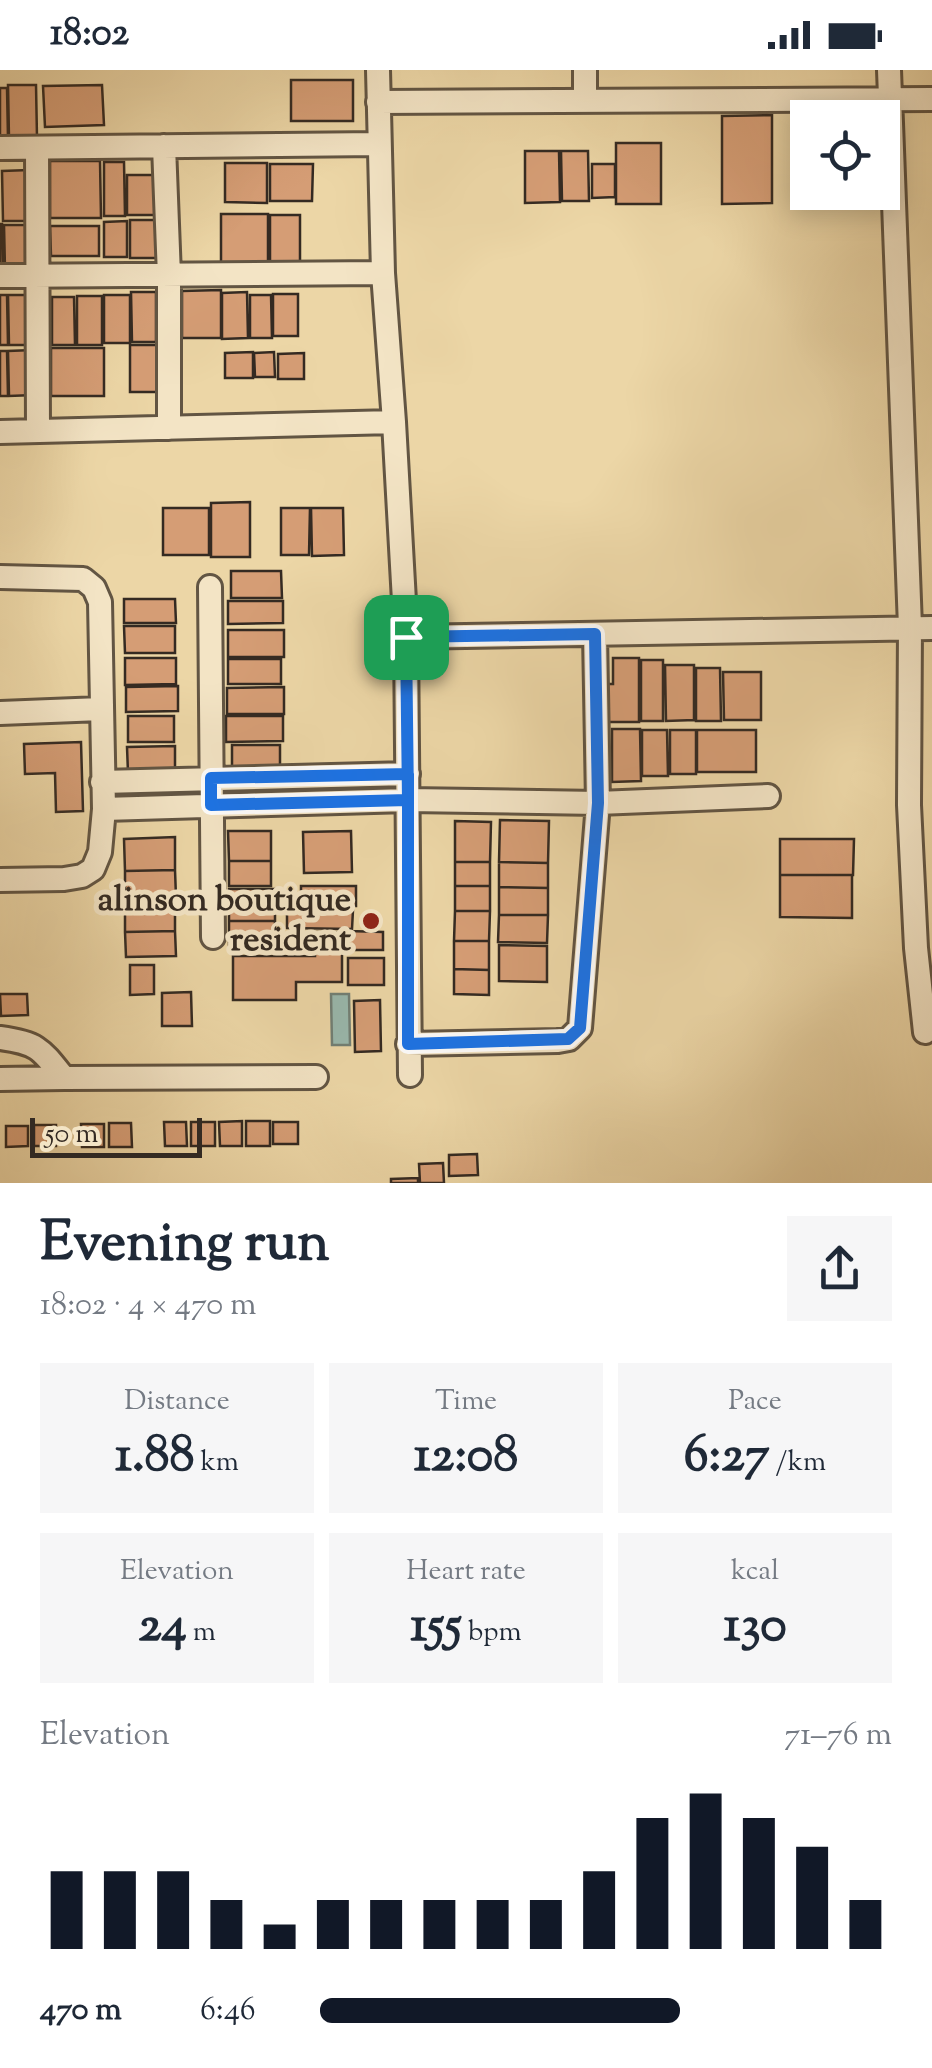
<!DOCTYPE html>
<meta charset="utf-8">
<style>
body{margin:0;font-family:"Sorts Mill Goudy",serif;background:#f6f6f7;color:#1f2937;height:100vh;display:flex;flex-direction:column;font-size:38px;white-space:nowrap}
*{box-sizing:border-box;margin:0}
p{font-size:32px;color:#747a83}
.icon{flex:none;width:55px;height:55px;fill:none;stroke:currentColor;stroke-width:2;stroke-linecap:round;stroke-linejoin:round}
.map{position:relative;height:1113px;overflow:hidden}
.panel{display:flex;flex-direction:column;background:#fff;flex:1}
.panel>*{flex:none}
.fabs{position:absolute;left:790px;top:30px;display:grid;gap:20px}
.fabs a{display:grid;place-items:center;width:110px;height:110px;border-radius:0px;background:#fff;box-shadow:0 5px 25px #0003;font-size:50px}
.scale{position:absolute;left:30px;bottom:25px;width:172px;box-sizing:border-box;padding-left:10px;border:5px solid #342a22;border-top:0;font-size:28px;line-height:35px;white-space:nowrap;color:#342a22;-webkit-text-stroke:8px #f3e4c5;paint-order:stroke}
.pin{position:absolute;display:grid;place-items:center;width:85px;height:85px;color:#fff;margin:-42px;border-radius:20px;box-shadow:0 5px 15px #0006}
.round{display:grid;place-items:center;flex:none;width:105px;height:105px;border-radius:0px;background:#f6f6f7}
.overview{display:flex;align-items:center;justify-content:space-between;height:170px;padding:0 40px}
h1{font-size:55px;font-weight:700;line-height:75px}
.stats{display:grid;grid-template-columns:repeat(3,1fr);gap:15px;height:170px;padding:10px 40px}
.stats div{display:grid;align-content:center;border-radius:0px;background:#f6f6f7;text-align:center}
.stats b{font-size:50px;font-weight:700}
.stats small{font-size:28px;font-weight:400}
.stats p{font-size:28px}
.chart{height:280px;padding:20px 40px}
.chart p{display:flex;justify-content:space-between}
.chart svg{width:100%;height:180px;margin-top:10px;stroke:#111827;stroke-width:6}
ul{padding:0 40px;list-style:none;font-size:32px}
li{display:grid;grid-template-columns:160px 120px 1fr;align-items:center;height:75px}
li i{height:25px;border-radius:12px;background:#111827}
.status{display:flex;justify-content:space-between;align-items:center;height:70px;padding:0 50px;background:#fff;direction:ltr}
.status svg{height:28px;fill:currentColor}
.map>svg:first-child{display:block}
.water{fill:#99b8ad;stroke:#717f75;stroke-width:2.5}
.building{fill:#d59d75;stroke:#342a22;stroke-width:2.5}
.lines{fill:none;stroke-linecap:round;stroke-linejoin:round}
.minor-casing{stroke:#625543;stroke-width:28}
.minor{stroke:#f3e4c5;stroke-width:22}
.route-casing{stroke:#fff;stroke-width:20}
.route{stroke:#1a73e8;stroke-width:12}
.poi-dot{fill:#8f2418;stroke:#f3e4c5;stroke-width:4}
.labels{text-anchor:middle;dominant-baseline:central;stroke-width:10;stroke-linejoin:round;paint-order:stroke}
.poi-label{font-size:35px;font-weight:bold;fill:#342a22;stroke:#f3e4c5;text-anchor:end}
</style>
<div class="status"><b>18:02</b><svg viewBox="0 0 49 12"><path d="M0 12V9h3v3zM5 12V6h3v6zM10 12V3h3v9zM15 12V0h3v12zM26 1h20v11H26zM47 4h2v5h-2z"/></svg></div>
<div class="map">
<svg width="932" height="1113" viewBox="0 0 932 1113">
<rect width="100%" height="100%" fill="#ecd6a6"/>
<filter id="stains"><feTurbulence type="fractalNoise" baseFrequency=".002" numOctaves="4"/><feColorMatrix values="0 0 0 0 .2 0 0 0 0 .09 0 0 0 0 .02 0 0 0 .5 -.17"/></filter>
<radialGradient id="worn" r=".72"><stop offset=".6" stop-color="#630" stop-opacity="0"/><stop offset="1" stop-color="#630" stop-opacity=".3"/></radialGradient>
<!-- water -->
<path class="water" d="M331 924H349L350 975H332Z"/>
<!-- building -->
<path class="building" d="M291 10H353V51H291Z
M8 15H36L37 68H9Z
M102 15 104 55 45 57 43 16Z
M0 18H7L8 69H0Z
M772 45V133L722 134V46Z
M616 73H661V134H616Z
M525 81H559L560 132 525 133Z
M561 81H588L589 131H562Z
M50 91H100L101 148H50Z
M104 92H124L125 146H104Z
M225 93H267V133L225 132Z
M270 94H313L312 131H270Z
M592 94H615V127L592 128Z
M29 100V151H3L2 101Z
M127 105H155L156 145H127Z
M221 144H268V194H221Z
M270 145H300V194H270Z
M130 150H157L158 188H130Z
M127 151V187H104V152Z
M0 154H2L3 201H0Z
M4 155H32V199H5Z
M50 156H99V186H51Z
M221 220V268H182V221Z
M131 222H156V272H132Z
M247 222 248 268 222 269V223Z
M273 224H298V266H273Z
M0 225H7L8 275H0Z
M8 225H30V275H9Z
M104 225H130V273H104Z
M250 225H271L272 268H250Z
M77 226H102V275H77Z
M52 227H74L75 275H52Z
M130 275H157V322H130Z
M51 278H104V326H51Z
M33 280 34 325 9 326 8 281Z
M0 281H7L8 326H0Z
M253 282V308H225V283Z
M274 282 275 307H255L254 283Z
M304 283V309H278V284Z
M250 432V487H211V433Z
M163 438H209V485H163Z
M281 438H310L309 485H281Z
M311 438H343L344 485 312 486Z
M231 501H281L282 528H231Z
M124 529H175L176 553H124Z
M228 531H283V553L228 554Z
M124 556H175V583H125Z
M228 560H284V587H228Z
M125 588H176V614L125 615Z
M613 588H639V652H604V614H613Z
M228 589H281V614H228Z
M641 590H663V651H641Z
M665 595H694V650L666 651Z
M696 598H720L721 651H696Z
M723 602H761V650H724Z
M178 616V641L126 642V617Z
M284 617V644H227V618Z
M128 646H174V672H128Z
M226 646H283V671L226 672Z
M612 659H640L641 711 612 712Z
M642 660H667L668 706H642Z
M670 660H696V704H670Z
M697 660H756V702H697Z
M81 672 83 741 56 742 55 703 25 704 24 674Z
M232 675H280V701H232Z
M175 676V702L128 703 127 677Z
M500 750 549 751 548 793 499 792Z
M455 751 491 752 490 792H455Z
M228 761H271V791H229Z
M351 761 352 802 304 803 303 762Z
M175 767V800L125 801 124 769Z
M780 769H854L853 805H780Z
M229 791H271V816H229Z
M455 792H490V816H455Z
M499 792 548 793V818L499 817Z
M175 800 176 827 125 828V801Z
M780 805H852V848L780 847Z
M301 816H356V836L301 837Z
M455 816H490V841H455Z
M499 817 548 818V845H499Z
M229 819H275V851H229Z
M175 836V861L125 862V837Z
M287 840H353L352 859 287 858Z
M455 841H490L489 871H454Z
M499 845H548L547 873 498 872Z
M229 851H275V876L229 877Z
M175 861 176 886 126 887 125 862Z
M348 861 383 862V880H348Z
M315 862H342V912H296V930H233V886H315Z
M454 871H489V900L454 899Z
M499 875 547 876V912L499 911Z
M348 888H384V915H348Z
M130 895H154V924L130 925Z
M454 899 489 900V925L454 924Z
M191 922 192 956H162V923Z
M0 924H27L28 945 1 946Z
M380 930 381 981 355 982 354 931Z
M242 1051V1076H220L219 1052Z
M246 1051H270V1076H246Z
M164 1052H186L187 1076H165Z
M191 1052H215V1076H191Z
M273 1052H298V1074H273Z
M109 1053H131L132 1077H109Z
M81 1054H104V1077H82Z
M34 1055H56V1076H34Z
M6 1056H28V1076L6 1077Z
M477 1084 478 1105 449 1106V1085Z
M443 1093 444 1113H420L419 1094Z
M418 1108V1113H391V1109Z"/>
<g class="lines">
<defs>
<path id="minor" d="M378 0 383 203 394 352 406 567 410 1005
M585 0V31
M889 0 910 557 909 735 916 878 925 962
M378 32 932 29
M164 76 169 206V358
M0 78 379 74
M37 78 38 361
M0 206 383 203
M0 362 394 352
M0 507 83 509 94 518 100 532 104 739 100 782 93 799 82 806 64 809 0 810
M210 517 213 867
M406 567 932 558
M0 643 101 639
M102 712 408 704
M104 739 408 730 598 733 768 726
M0 968C38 973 41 979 64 1008L316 1007
M408 974 558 971 569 969 580 958 598 733 595 564
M0 1009 64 1008"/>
</defs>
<!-- minor casing -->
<use href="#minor" class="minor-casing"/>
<!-- minor -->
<use href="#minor" class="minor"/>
</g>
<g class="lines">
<defs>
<path id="route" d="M406 567 408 730 211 735V708L408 704V974L568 969 580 958 598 733 595 564 406 567"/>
</defs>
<!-- route casing -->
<use href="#route" class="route-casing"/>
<!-- route -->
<use href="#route" class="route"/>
</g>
<!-- markers -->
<circle class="poi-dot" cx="371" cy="851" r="10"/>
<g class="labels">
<!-- poi labels -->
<g class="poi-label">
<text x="351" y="831">alinson boutique<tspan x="351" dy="40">resident</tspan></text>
</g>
</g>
<rect width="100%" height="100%" filter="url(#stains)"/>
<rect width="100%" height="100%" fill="url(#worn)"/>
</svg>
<div class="fabs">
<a><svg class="icon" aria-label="locate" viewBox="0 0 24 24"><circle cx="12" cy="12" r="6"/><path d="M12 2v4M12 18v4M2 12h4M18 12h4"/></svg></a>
</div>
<div class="scale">50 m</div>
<div class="pin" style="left:406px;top:567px;background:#1e9e55"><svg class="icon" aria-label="arrive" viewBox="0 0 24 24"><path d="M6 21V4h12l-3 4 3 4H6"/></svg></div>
</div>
<section class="panel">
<div class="overview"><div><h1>Evening run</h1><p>18:02 · 4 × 470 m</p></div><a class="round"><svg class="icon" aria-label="share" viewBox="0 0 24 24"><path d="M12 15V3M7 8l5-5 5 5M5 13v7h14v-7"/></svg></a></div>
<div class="stats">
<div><p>Distance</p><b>1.88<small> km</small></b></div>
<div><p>Time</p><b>12:08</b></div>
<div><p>Pace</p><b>6:27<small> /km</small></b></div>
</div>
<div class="stats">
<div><p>Elevation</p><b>24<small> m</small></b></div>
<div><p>Heart rate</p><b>155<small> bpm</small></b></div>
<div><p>kcal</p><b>130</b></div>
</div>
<div class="chart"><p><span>Elevation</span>71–76 m</p>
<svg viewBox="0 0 160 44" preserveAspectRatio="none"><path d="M5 44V25M15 44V25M25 44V25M35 44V32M45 44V38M55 44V32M65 44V32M75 44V32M85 44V32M95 44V32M105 44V25M115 44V12M125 44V6M135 44V12M145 44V19M155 44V32"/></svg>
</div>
<ul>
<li><b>470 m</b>6:46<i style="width:63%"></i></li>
</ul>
</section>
